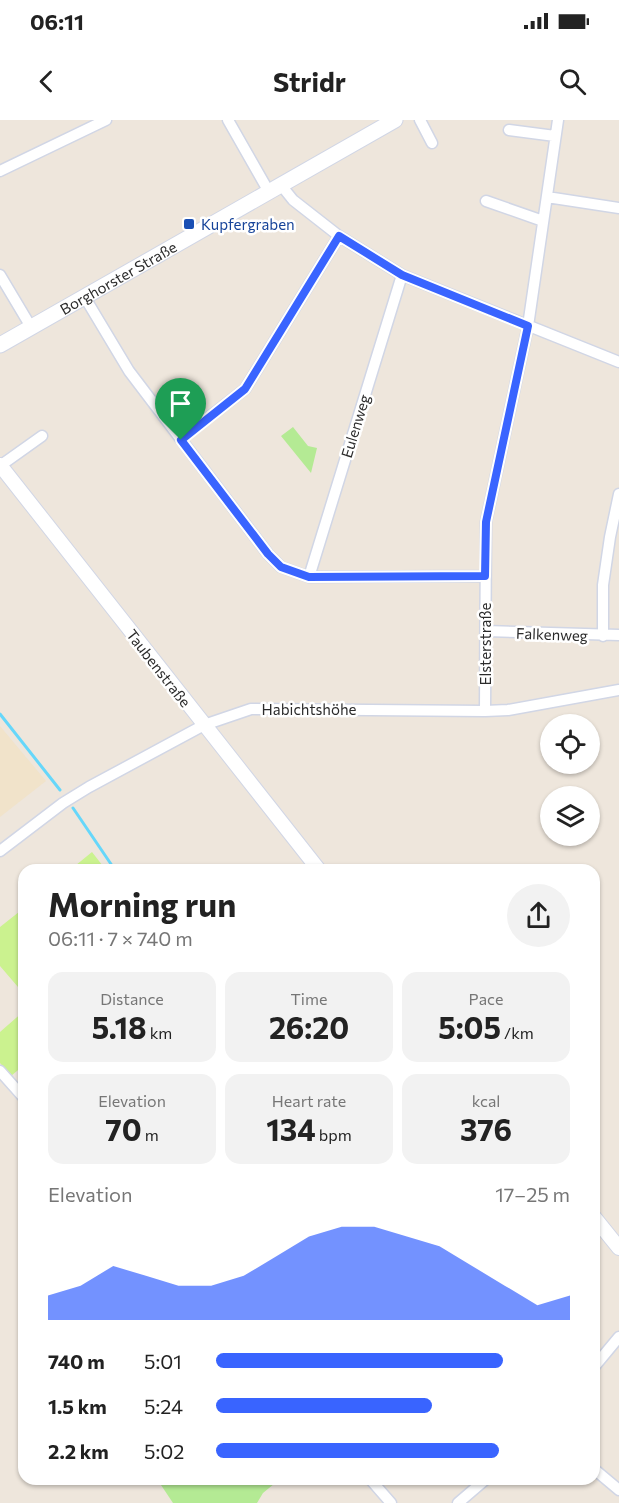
<!DOCTYPE html>
<meta charset="utf-8">
<style>
body{margin:0;font-family:Commissioner,sans-serif;background:#f2f2f2;color:#222;height:100vh;display:flex;flex-direction:column;font-size:22px;white-space:nowrap}
*{box-sizing:border-box;margin:0}
p{font-size:20px;color:#767676}
.icon{flex:none;width:33px;height:33px;fill:none;stroke:currentColor;stroke-width:2;stroke-linecap:round;stroke-linejoin:round}
.map{position:relative;flex:1;overflow:hidden}
.drawer{position:absolute;left:18px;top:744px;width:582px;height:621px;display:flex;flex-direction:column;background:#fff;border-radius:18px;box-shadow:0 2px 4px #0004}
.drawer>*{flex:none}
.controls{position:absolute;left:540px;top:594px;display:grid;gap:12px}
.controls a{display:grid;place-items:center;width:60px;height:60px;border-radius:50%;background:#fff;box-shadow:0 2px 4px #0004;font-size:30px}
.pin{position:absolute;display:grid;place-items:center;width:51px;height:51px;color:#fff;margin:-62px -26px;border-radius:50% 50% 50% 0;rotate:-45deg;box-shadow:0 0 6px #0007}
.pin .icon{rotate:45deg}
.round{display:grid;place-items:center;flex:none;width:63px;height:63px;border-radius:32px;background:#f2f2f2}
.headline{display:flex;align-items:center;justify-content:space-between;height:102px;padding:0 30px}
h1{font-size:33px;font-weight:700;line-height:45px}
.stats{display:grid;grid-template-columns:repeat(3,1fr);gap:9px;height:102px;padding:6px 30px}
.stats div{display:grid;align-content:center;border-radius:15px;background:#f2f2f2;text-align:center}
.stats b{font-size:30px;font-weight:700}
.stats small{font-size:16px;font-weight:400}
.stats p{font-size:16px}
.chart{height:168px;padding:12px 30px}
.chart p{display:flex;justify-content:space-between}
.chart svg{width:100%;height:108px;margin-top:6px;fill:#3964ff;opacity:.7}
ul{padding:0 30px;list-style:none;font-size:20px}
li{display:grid;grid-template-columns:96px 72px 1fr;align-items:center;height:45px}
li i{height:15px;border-radius:8px;background:#3964ff}
.status{display:flex;justify-content:space-between;align-items:center;height:42px;padding:0 30px;background:#fff;direction:ltr}
.status svg{height:16px;fill:currentColor}
header{display:flex;justify-content:space-between;align-items:center;height:78px;padding:0 30px;background:#fff;font-size:27px;font-weight:700}
.map>svg:first-child{display:block}
.education{fill:#f1e3ca}
.green{fill:#b4ea94}
.pitch{fill:#cbf28f}
.lines{fill:none;stroke-linecap:round;stroke-linejoin:round}
.stream{stroke:#66d7fa;stroke-width:3}
.minor-casing{stroke:#d1d6e5;stroke-width:13}
.tertiary-casing{stroke:#d1d6e5;stroke-width:16}
.secondary-casing{stroke:#d1d6e5;stroke-width:17}
.minor{stroke:#fff;stroke-width:10}
.tertiary{stroke:#fff;stroke-width:14}
.secondary{stroke:#fff;stroke-width:15}
.route-casing{stroke:#fff;stroke-width:12}
.route{stroke:#3964ff;stroke-width:8}
.transit-dot{fill:#1a4fb4;stroke:#fff;stroke-width:2}
.labels{text-anchor:middle;dominant-baseline:central;stroke-width:5;stroke-linejoin:round;paint-order:stroke}
.transit-label{font-size:15px;fill:#164399;stroke:#fff;text-anchor:start}
.street-label{font-size:15px;fill:#2b2b2b;stroke:#fff}
</style>
<div class="status"><b>06:11</b><svg viewBox="0 0 49 12"><path d="M0 12V9h3v3zM5 12V6h3v6zM10 12V3h3v9zM15 12V0h3v12zM26 1h20v11H26zM47 4h2v5h-2z"/></svg></div>
<header><svg class="icon" aria-label="back" viewBox="0 0 24 24"><path d="M15 5l-7 7 7 7"/></svg>Stridr<svg class="icon" aria-label="search" viewBox="0 0 24 24"><circle cx="10" cy="10" r="6"/><path d="M15 15l6 6"/></svg></header>
<div class="map">
<svg width="619" height="1383" viewBox="0 0 619 1383">
<rect width="100%" height="100%" fill="#eee6dc"/>
<!-- education -->
<path class="education" d="M0 606 46 661 0 697Z"/>
<!-- green -->
<path class="green" d="M293 307 308 326 317 328 311 353 281 316Z
M157 1359H280L263 1373 257 1383H173Z"/>
<!-- pitch -->
<path class="pitch" d="M92 732 106 750H70Z
M24 788V874L0 846V807Z
M24 891V945L11 956 0 943V912Z"/>
<g class="lines">
<!-- stream -->
<path class="stream" d="M0 594 60 670
M73 688 115 750"/>
<defs>
<path id="minor" d="M228 0 269 72
M420 0 432 23
M509 10 555 16
M0 51 106 0
M281 65 293 80 339 116 402 155 619 242
M547 77 619 88
M486 81 543 101
M0 155 31 207
M84 176 129 251 268 434 281 447 309 457 485 456
M181 319 245 269 339 116
M0 346 42 316
M309 457 402 155
M486 511 619 515
M603 516V465L610 417 619 374
M485 591 486 402 528 206 558 0
M0 731 63 683 89 667 204 605 251 589 485 591 508 590 619 570
M0 951 24 978
M594 1247 619 1217
M594 1349 619 1370
M370 1359 391 1383
M458 1383 486 1359"/>
<path id="tertiary" d="M0 345 319 750
M594 1097 619 1128"/>
<g id="secondary">
<path id="s1" d="M0 225 395 0"/>
</g>
</defs>
<!-- minor casing -->
<use href="#minor" class="minor-casing"/>
<!-- tertiary casing -->
<use href="#tertiary" class="tertiary-casing"/>
<!-- secondary casing -->
<use href="#secondary" class="secondary-casing"/>
<!-- minor -->
<use href="#minor" class="minor"/>
<!-- tertiary -->
<use href="#tertiary" class="tertiary"/>
<!-- secondary -->
<use href="#secondary" class="secondary"/>
</g>
<g class="lines">
<defs>
<path id="route" d="M339 116 402 155 528 206 486 402 485 456 309 457 281 447 268 434 181 320 245 269Z"/>
</defs>
<!-- route casing -->
<use href="#route" class="route-casing"/>
<!-- route -->
<use href="#route" class="route"/>
</g>
<!-- markers -->
<rect class="transit-dot" x="183" y="98" width="12" height="12" rx="3"/>
<g class="labels">
<!-- transit labels -->
<g class="transit-label">
<text x="201" y="104">Kupfergraben</text>
</g>
<!-- street labels -->
<g class="street-label">
<text stroke="none"><textPath href="#s1" startOffset="136">Borghorster Straße</textPath></text>
<text transform="translate(355 306) rotate(-73)">Eulenweg</text>
<text transform="translate(552 514) rotate(2)">Falkenweg</text>
<text transform="translate(485 524) rotate(-90)">Elsterstraße</text>
<text transform="translate(159 548) rotate(52)">Taubenstraße</text>
<text x="309" y="589">Habichtshöhe</text>
</g>
</g>
</svg>
<div class="controls">
<a><svg class="icon" aria-label="locate" viewBox="0 0 24 24"><circle cx="12" cy="12" r="6"/><path d="M12 2v4M12 18v4M2 12h4M18 12h4"/></svg></a>
<a><svg class="icon" aria-label="layers" viewBox="0 0 24 24"><path d="M12 4l9 5-9 5-9-5zM3 14l9 5 9-5"/></svg></a>
</div>
<div class="pin" style="left:181px;top:320px;background:#1e9e55"><svg class="icon" aria-label="arrive" viewBox="0 0 24 24"><path d="M6 21V4h12l-3 4 3 4H6"/></svg></div>
<section class="drawer">
<div class="headline"><div><h1>Morning run</h1><p>06:11 · 7 × 740 m</p></div><a class="round"><svg class="icon" aria-label="share" viewBox="0 0 24 24"><path d="M12 15V3M7 8l5-5 5 5M5 13v7h14v-7"/></svg></a></div>
<div class="stats">
<div><p>Distance</p><b>5.18<small> km</small></b></div>
<div><p>Time</p><b>26:20</b></div>
<div><p>Pace</p><b>5:05<small> /km</small></b></div>
</div>
<div class="stats">
<div><p>Elevation</p><b>70<small> m</small></b></div>
<div><p>Heart rate</p><b>134<small> bpm</small></b></div>
<div><p>kcal</p><b>376</b></div>
</div>
<div class="chart"><p><span>Elevation</span>17–25 m</p>
<svg viewBox="0 0 160 44" preserveAspectRatio="none"><path d="M0 44V34L10 30L20 22L30 26L40 30L50 30L60 26L70 18L80 10L90 6L100 6L110 10L120 14L130 22L140 30L150 38L160 34V44z"/></svg>
</div>
<ul>
<li><b>740 m</b>5:01<i style="width:81%"></i></li>
<li><b>1.5 km</b>5:24<i style="width:61%"></i></li>
<li><b>2.2 km</b>5:02<i style="width:80%"></i></li>
</ul>
</section>
</div>
